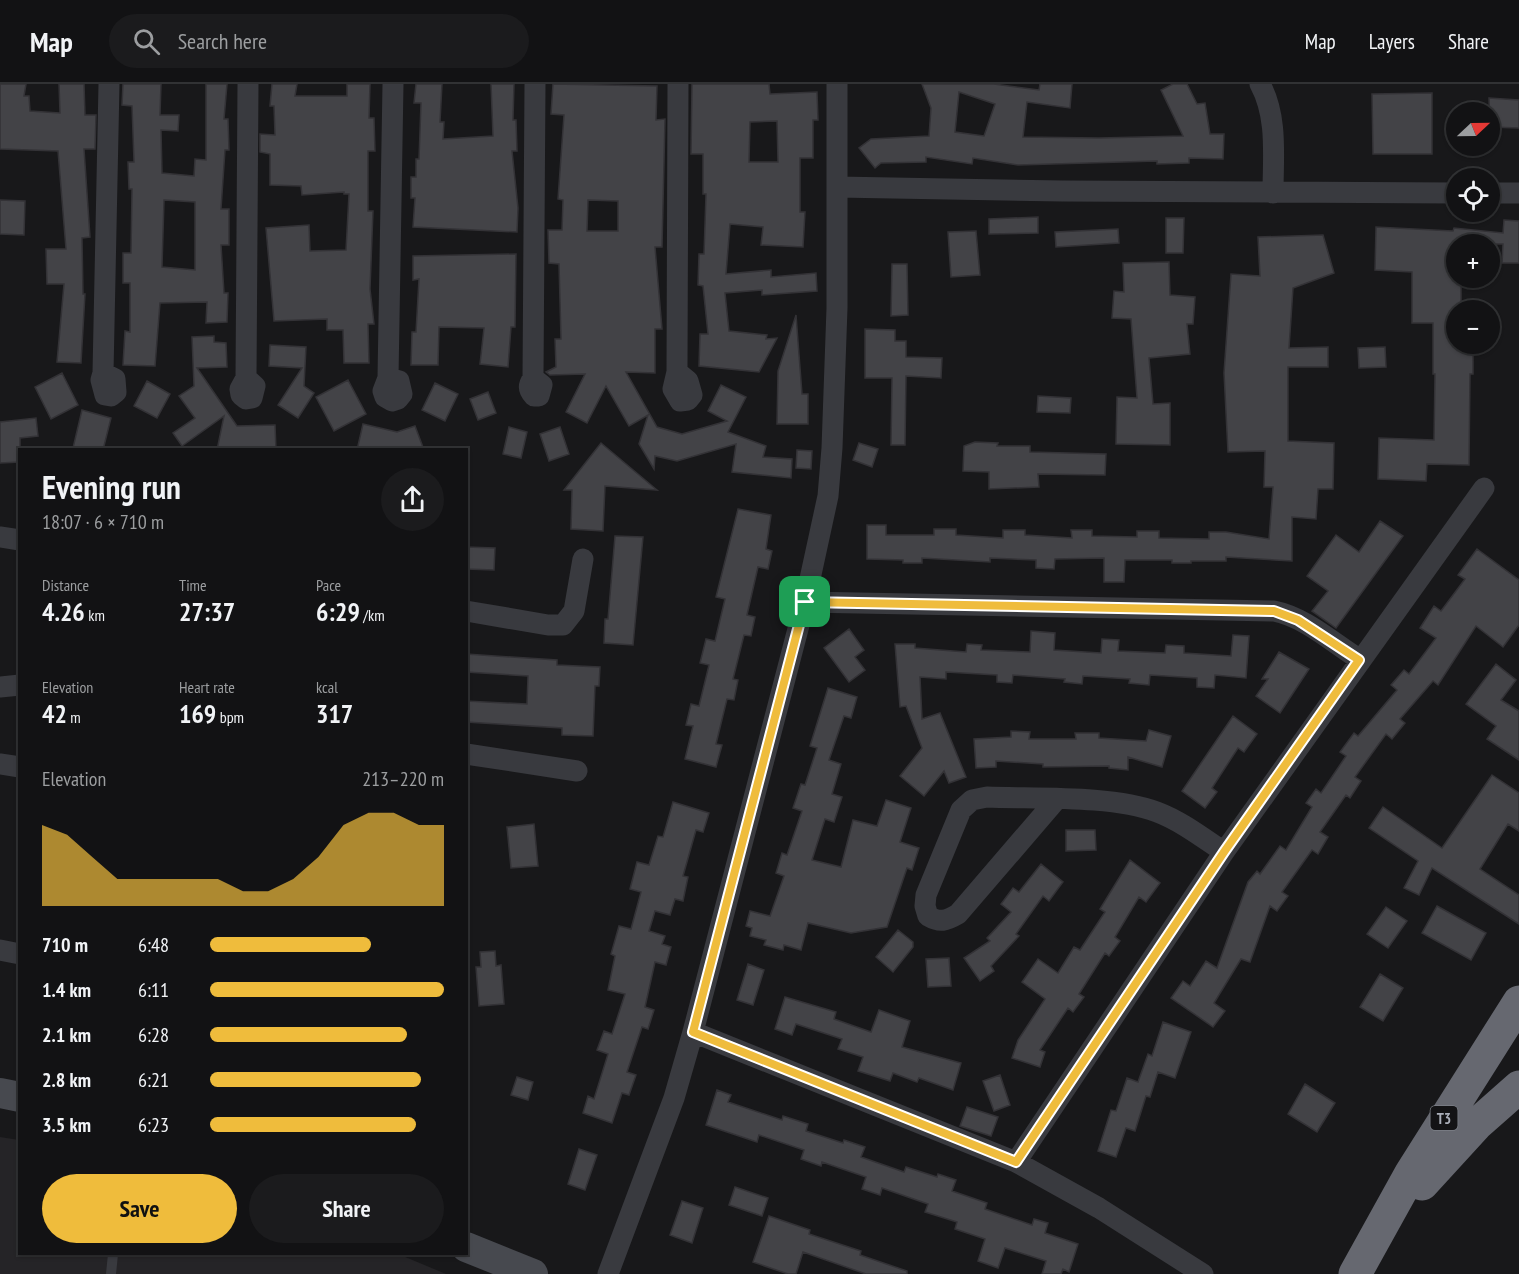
<!DOCTYPE html>
<meta charset="utf-8">
<style>
body{margin:0;font-family:"PT Sans Narrow",sans-serif;background:#1b1b1d;color:#f1f3f6;height:100vh;display:flex;flex-direction:column;font-size:22px;white-space:nowrap}
*{box-sizing:border-box;margin:0}
p{font-size:20px;color:#9c9ea0}
.icon{flex:none;width:33px;height:33px;fill:none;stroke:currentColor;stroke-width:2;stroke-linecap:round;stroke-linejoin:round}
.map{position:relative;flex:1;overflow:hidden}
.details{position:absolute;left:18px;top:364px;width:450px;height:807px;display:flex;flex-direction:column;background:#121214;border-radius:0px;box-shadow:0 2px 4px #0004,0 0 0 2px #313234}
.details>*{flex:none}
.needle{width:39px;rotate:68deg}
.fabs{position:absolute;left:1446px;top:18px;display:grid;gap:12px}
.fabs a{display:grid;place-items:center;width:54px;height:54px;border-radius:50%;background:#121214;box-shadow:0 2px 4px #0004,0 0 0 2px #313234;font-size:30px}
.pin{position:absolute;display:grid;place-items:center;width:51px;height:51px;color:#fff;margin:-26px;border-radius:12px;box-shadow:0 3px 9px #0006}
.round{display:grid;place-items:center;flex:none;width:63px;height:63px;border-radius:32px;background:#1b1b1d}
.headline{display:flex;align-items:center;justify-content:space-between;height:102px;padding:0 24px}
h1{font-size:33px;font-weight:800;line-height:45px}
.metrics{display:grid;grid-template-columns:repeat(3,1fr);gap:9px;height:102px;padding:6px 24px}
.metrics div{display:grid;align-content:center}
.metrics b{font-size:26px;font-weight:800}
.metrics small{font-size:16px;font-weight:400}
.metrics p{font-size:16px}
.chart{height:168px;padding:12px 24px}
.chart p{display:flex;justify-content:space-between}
.chart svg{width:100%;height:108px;margin-top:6px;fill:#efbc3c;opacity:.7}
.action{display:flex;gap:12px;margin-top:auto;padding:12px 24px}
.action a{flex:1;height:69px;border-radius:36px;background:#efbc3c;color:#111;font-size:24px;font-weight:800;line-height:69px;text-align:center}
.action a+a{background:#1b1b1d;color:#f1f3f6}
ul{padding:0 24px;list-style:none;font-size:20px}
li{display:grid;grid-template-columns:96px 72px 1fr;align-items:center;height:45px}
li i{height:15px;border-radius:8px;background:#efbc3c}
header{display:flex;align-items:center;gap:36px;box-sizing:border-box;height:84px;padding:0 30px;background:#121214;border-bottom:2px solid #313234}
header strong{font-size:28px}
nav{display:flex;gap:33px;margin-inline-start:auto;font-size:21px}
.search{width:420px;height:54px;background:#1b1b1d;display:flex;align-items:center;gap:15px;box-sizing:border-box;padding:0 21px;border-radius:33px;color:#9c9ea0;font-size:22px}
.map>svg:first-child{display:block}
.built{fill:#252427}
.building{fill:#434347;stroke:#333236;stroke-width:1.5;fill-rule:evenodd}
.lines{fill:none;stroke-linecap:round;stroke-linejoin:round}
.lane{stroke:#393a3f;stroke-width:10}
.street{stroke:#393a3f;stroke-width:21}
.secondary{stroke:#47494f;stroke-width:30}
.highway{stroke:#666870;stroke-width:33}
.route-casing{stroke:#fff;stroke-width:12}
.route{stroke:#efbc3c;stroke-width:8}
.labels{text-anchor:middle;dominant-baseline:central;stroke-width:4.5;stroke-linejoin:round;paint-order:stroke}
.shield{fill:#131315;stroke:#7d8088;stroke-width:1.5}
.shield-label{font-size:15px;font-weight:bold;fill:#abafba}
</style>
<header>
<strong>Map</strong>
<div class="search"><svg class="icon" aria-label="search" viewBox="0 0 24 24"><circle cx="10" cy="10" r="6"/><path d="M15 15l6 6"/></svg>Search here</div>
<nav><a>Map</a><a>Layers</a><a>Share</a></nav>
</header>
<div class="map">
<svg width="1519" height="1190" viewBox="0 0 1519 1190">
<rect width="100%" height="100%" fill="#18181a"/>
<!-- built -->
<path class="built" d="M0 1053 19 1056 20 1170H398L446 1190H0Z"/>
<!-- building -->
<path class="building" d="M0 0H26L24 12H29L30 27 60 29 59 0H84L85 31H96L95 65H84L90 153 82 154 83 210H85L81 279 57 278 64 200H47L46 165H66L58 67 0 65Z
M123 0H161L160 31H179L178 47 161 46 162 89 194 92 195 75 206 76V0H227L224 35H228L229 66H225L221 125H229V161H221L224 209H228L227 238 206 239 207 218 160 219 155 282 123 281 125 247 130 248V199H123V169H131L132 105H129L128 78H134L132 22 122 21ZM164 116 195 118V186L162 183Z
M272 0H297L295 12H347V0H370L369 34H374L375 67H368V127H373L370 205 374 240H368L369 279H344L343 246H327V235L274 237 266 144 309 141 310 167 346 166 349 110H344V108L302 111 301 102 270 101V70L260 68V50L275 51 274 22H270Z
M416 0H442L440 38H444L443 55 493 52 491 0H514L513 36H516L517 67H512L518 124 517 148 413 143 415 114H411V93H416V75H419L421 19H414Z
M553 0 657 2 656 36 665 35 662 163H655L662 245H655V289L626 288 657 343 682 350 727 337 708 327 721 301 746 313 728 348 766 362 763 373 792 375 791 394 732 388 736 360 677 377 655 372 654 385 639 360 648 331 629 342 606 302 587 339 566 328 585 290 550 291 546 288 556 283 555 255H561L559 180 549 179 548 146H562L563 116 558 115 564 31 551 30ZM588 116 618 117V147H587Z
M692 0H769L770 10 817 8 818 36H813V74H800V128H805L803 163 761 161 763 143 730 140 726 190 771 186V193L816 189 817 207 762 211V206L725 209 729 247 767 251 766 255 777 254 759 288 699 282 700 250H708L703 202 698 201 699 170H704L706 110H703V70H691ZM777 37 778 78H749L750 38Z
M922 0H994L1039 6 1040 0H1072L1070 24 1027 18 1023 53 1099 54 1183 52 1161 6 1173 0H1187L1197 20 1205 19 1210 50H1224L1223 75 1189 74V79L1157 80V77L1018 81 973 74 972 80 926 73V78L881 79 875 84 859 64 871 55 929 52 931 24ZM959 8 995 20 984 52 955 48Z
M1432 9V70H1373L1372 10Z
M1489 14 1519 16V44L1490 43Z
M0 116 25 117 24 151 0 150Z
M1038 133V149L989 150V135Z
M1166 134H1184L1183 169H1166Z
M1504 136 1519 137V179H1502L1503 160H1456V194H1461V226H1456V260H1473V290H1470L1469 381 1427 380 1426 397 1378 395 1379 354 1434 356 1435 290H1433V239H1412V188L1375 186 1376 143 1453 147 1454 144 1503 149Z
M1118 145 1119 159 1056 163 1055 148Z
M976 147 980 191 951 193 948 148Z
M1323 151 1334 189 1293 204 1289 264 1328 263V283H1288V357L1334 359 1333 405H1318L1316 435 1292 433V477L1226 473V477H1191V479H1172V476H1125L1124 498H1104V474L1055 475 1054 485 1036 484V476L990 474V478L922 474V479H903V476L867 475V441H886V451H934V445H956V451L1003 454V446H1025V451L1072 454 1071 446H1092V452L1137 453V447H1159V454L1209 455V448H1226L1269 455 1273 403H1264L1265 367 1228 368 1224 289 1231 190 1260 192 1258 153Z
M516 170 515 243H511L508 283 480 280 484 244 439 243 438 281H411L412 248H416L419 195 413 196V172Z
M1169 178 1170 211 1195 213 1193 240H1187L1190 270 1149 274 1153 320 1170 319V361L1116 360 1117 313 1137 314 1131 235 1112 234 1114 207 1124 208 1123 179Z
M892 180H907L908 231 891 232Z
M796 231 802 310H808V340H777L778 287Z
M865 245 895 246V257H906V273L942 274 941 294 906 292 905 361H891L892 294H865Z
M214 252V258L226 259 227 283 197 284 237 342 275 341 276 366H217L224 332 182 362 173 349 195 334 179 312 194 302 192 253Z
M270 261 306 263 304 302 314 309 298 334 278 321 302 284 269 282Z
M1385 263 1386 283 1359 284 1358 264Z
M62 289 78 321 51 335 35 303Z
M348 296 366 330 334 347 316 313Z
M147 297 170 310 157 334 134 322Z
M435 299 458 310 445 337 422 326Z
M488 308 496 329 478 336 470 315Z
M1038 312 1071 314 1070 329 1037 328Z
M82 326 111 334 103 366 73 364Z
M36 334 38 352 20 354V378L0 379V338Z
M363 340 397 348 415 342 424 366H357Z
M509 343 527 348 521 374 503 370Z
M560 343 569 370 549 377 540 350Z
M975 358 998 359 997 362H1030V368L1106 370 1105 391 1038 390 1039 403 989 405V388L963 387 964 362Z
M601 359 657 406 605 402 603 447 571 445 572 406H564Z
M859 359 878 365 872 383 853 376Z
M797 366 812 367 811 385 796 384Z
M738 425 771 431 766 465 772 467 768 485 758 483 747 531 755 533 751 552 744 551 733 595 738 596 734 616 727 615 716 660 722 661 716 683 685 675 693 642 686 641 691 620 699 622 709 581 700 579 706 555 715 557 725 515 716 513Z
M1380 437 1403 452 1336 544 1312 527 1328 507 1307 492 1336 451 1359 468Z
M615 452 643 453 633 561 604 559 605 535H608Z
M466 463 495 464 494 486 466 485Z
M1477 465 1519 496V541L1503 563 1476 542 1438 601 1433 597 1400 635 1405 639 1392 655 1386 650 1355 693 1361 697 1350 714 1346 711 1320 748 1328 753 1318 770 1312 766 1282 808 1288 812 1277 827 1270 822 1250 878 1241 875 1214 919 1225 927 1213 943 1171 914 1183 897 1190 902 1206 877 1217 884 1248 798 1257 787 1260 790 1280 762 1286 766 1312 723 1306 719 1316 705 1321 709 1346 672 1340 668 1354 649 1358 652 1397 606 1391 601 1404 586 1409 590 1436 554 1420 544 1434 522 1441 527 1465 495 1458 491Z
M849 545 864 566 855 573 865 586 849 598 824 564Z
M1031 547 1055 549 1054 566 1101 569 1102 555 1119 556 1118 567 1165 569 1166 561 1184 562V569L1231 572 1233 551 1249 552 1246 594 1215 591 1214 604 1197 603V594L1150 591 1149 601 1129 599 1130 595 1083 592 1082 600 1064 598 1065 595 1013 591 1012 599 997 598V591L946 588V595L920 593 922 635 940 629 966 693 949 699 944 687 924 712 900 692 922 664 906 622 900 623 895 560H915V564L966 568 967 560 982 561 981 566 1030 568Z
M1279 568 1309 585 1280 629 1256 612 1268 595H1262Z
M466 570 557 576V581L600 583 599 602H595L593 652 562 651V644L466 638V617L527 620 528 592 466 588Z
M1496 580 1516 596 1501 616 1519 627V676L1487 655 1496 642 1466 620Z
M828 604 857 613 851 634 844 632 829 676 841 680 832 710 842 713 834 738 825 735 812 776 841 783 853 736 877 742 886 716 911 724 900 758 919 764 912 786 907 784 887 843 851 849 808 839 801 866 784 861 783 866 764 861 766 856 750 852 752 844 746 842 750 827 770 832 784 792 776 789 782 769 787 771 802 727 793 724 801 700 805 701 817 664 810 662Z
M1233 632 1257 650 1244 668 1238 664 1212 704 1217 708 1205 724 1182 707Z
M1149 646 1171 652 1162 683 1128 673V686L1109 684V682L1043 683V680L996 677V683L976 684 974 655 1011 653V647L1030 648 1029 655H1076L1075 649H1099V654L1146 657Z
M1492 691 1519 709V747L1508 740 1480 785 1519 811V840L1432 784 1419 811 1404 804 1418 777 1369 744 1383 723 1442 764Z
M673 718 709 729 703 748 696 746 683 792 688 793 683 817 675 815 670 831 655 827 649 847 665 852 662 860 671 863 666 881 655 878 645 923 654 926 648 945 642 943 627 988 636 991 629 1011 622 1009 612 1039 583 1029 588 1012 594 1015 608 970 597 966 604 947 612 950 625 910 608 906 615 872 611 870 619 842 631 845 641 808 630 805 637 778 649 781 658 752 663 753Z
M534 740 538 782 511 784 507 743Z
M1066 746H1095L1096 766 1066 767Z
M1130 776 1160 799 1146 818 1139 813 1115 853 1120 857 1109 872 1105 869 1079 910 1084 913 1073 928 1068 924 1040 966 1045 968 1040 983 1012 974 1018 956 1045 915 1022 898 1038 875 1058 889 1074 863 1080 866 1105 828 1100 825Z
M1041 780 1063 798 1049 817 1043 812 1016 850 1019 852 991 882 994 887 980 897 964 874 990 857 987 854 1011 828 1001 820 1013 804 1019 808Z
M1437 822 1486 849 1471 876 1422 849Z
M1386 823 1407 837 1388 864 1367 850Z
M898 846 913 858V863L893 888 876 873Z
M495 867 496 882 501 881 504 920 479 922 476 883H481L480 868Z
M949 874 951 902 928 903 926 875Z
M748 880 764 886 753 921 737 916Z
M1380 890 1403 904 1383 937 1360 923Z
M785 913 836 928 834 935 871 948 879 926 910 937 902 963 961 979 953 1006 919 994 917 998 893 989 890 997 858 987 863 973 838 965 842 955 796 940 792 951 775 945Z
M1163 938 1191 948 1175 994 1158 988 1150 1013 1146 1012 1135 1047 1126 1044 1116 1073 1098 1067 1111 1026 1116 1027 1127 994 1138 998 1148 970 1152 972Z
M1000 991 1010 1021 994 1027 983 997Z
M517 993 533 998 528 1016 511 1011Z
M1305 1000 1335 1019 1317 1048 1288 1030Z
M717 1006 731 1011 728 1018 782 1036 783 1032 808 1040 806 1047 843 1059 844 1056 865 1063 861 1073 904 1088 906 1083 937 1093 938 1090 956 1096 952 1107 987 1119 985 1125 1032 1141 1034 1135 1048 1139 1045 1149 1078 1160 1069 1188 1063 1185 1061 1190H1042L1046 1177 1005 1164 998 1184 978 1177 985 1155 955 1145 957 1138 925 1128 928 1120 882 1104 880 1111 862 1105 866 1093 822 1078 821 1082 801 1075 804 1066 759 1051 757 1058 706 1041Z
M967 1023 998 1033 991 1052 960 1042Z
M579 1065 597 1071 585 1106 568 1100Z
M735 1103 768 1114 762 1132 729 1121Z
M682 1117 703 1124 692 1159 670 1151Z
M769 1132 810 1146 809 1150 861 1167 860 1171 907 1187V1190H866L803 1168 796 1190H788L753 1178Z"/>
<g class="lines">
<!-- lane -->
<path class="lane" d="M111 1190 113 1170"/>
<!-- street -->
<path class="street" d="M1260 0C1278 33 1273 73 1273 109
M837 103 1063 107 1456 109
M1490 109H1519
M677 288 688 297 692 311 688 316 680 317 673 305 677 288 678 0
M103 289 115 295 116 308 111 312 105 311 101 296 103 289 109 0
M246 294 255 302 252 314 246 315 241 311 240 305 246 294 248 0
M388 294 399 297 402 310 398 315 392 317 385 313 383 307 388 294 393 0
M533 294 542 301 539 312H534C528 306 528 301 533 294L535 0
M0 453 20 456
M805 518 1274 527C1305 533 1333 559 1359 575
M466 527 548 541H563L574 527 583 475
M0 603 20 601
M466 670 577 687
M0 680 20 683
M1056 716 958 830C946 837 940 839 928 832L925 822 926 811 961 726 972 716 987 713C1036 715 1112 711 1157 728 1181 737 1203 754 1224 768
M0 866 20 870
M693 948 1016 1078 1224 768 1484 404
M1016 1078 1099 1124 1203 1190
M608 1190 674 1014 693 948 805 518 828 412 832 364 837 224V0"/>
<!-- secondary -->
<path class="secondary" d="M0 1009 20 1013
M466 1163 533 1190"/>
<!-- highway -->
<path class="highway" d="M1422 1100 1476 1041 1519 1003
M1355 1190 1411 1089 1519 918"/>
</g>
<g class="lines">
<defs>
<path id="route" d="M805 518 1274 527 1298 536 1359 576 1224 768 1016 1078 693 948Z"/>
</defs>
<!-- route casing -->
<use href="#route" class="route-casing"/>
<!-- route -->
<use href="#route" class="route"/>
</g>
<g class="labels">
<!-- shield labels -->
<rect class="shield" x="1430.5" y="1022" width="27" height="24" rx="4.5"/>
<g class="shield-label">
<text x="1444" y="1034">T3</text>
</g>
</g>
</svg>
<div class="fabs">
<a><svg class="needle" viewBox="-14 -14 28 28"><path d="M0-13l5 13h-10z" fill="#e53935"/><path d="M0 13l5-13h-10z" fill="#9c9ea0"/></svg></a>
<a><svg class="icon" aria-label="locate" viewBox="0 0 24 24"><circle cx="12" cy="12" r="6"/><path d="M12 2v4M12 18v4M2 12h4M18 12h4"/></svg></a>
<a>+</a>
<a>−</a>
</div>
<div class="pin" style="left:805px;top:518px;background:#1e9e55"><svg class="icon" aria-label="arrive" viewBox="0 0 24 24"><path d="M6 21V4h12l-3 4 3 4H6"/></svg></div>
<section class="details">
<div class="headline"><div><h1>Evening run</h1><p>18:07 · 6 × 710 m</p></div><a class="round"><svg class="icon" aria-label="share" viewBox="0 0 24 24"><path d="M12 15V3M7 8l5-5 5 5M5 13v7h14v-7"/></svg></a></div>
<div class="metrics">
<div><p>Distance</p><b>4.26<small> km</small></b></div>
<div><p>Time</p><b>27:37</b></div>
<div><p>Pace</p><b>6:29<small> /km</small></b></div>
</div>
<div class="metrics">
<div><p>Elevation</p><b>42<small> m</small></b></div>
<div><p>Heart rate</p><b>169<small> bpm</small></b></div>
<div><p>kcal</p><b>317</b></div>
</div>
<div class="chart"><p><span>Elevation</span>213–220 m</p>
<svg viewBox="0 0 160 44" preserveAspectRatio="none"><path d="M0 44V11L10 15L20 24L30 33L40 33L50 33L60 33L70 33L80 38L90 38L100 33L110 24L120 11L130 6L140 6L150 11L160 11V44z"/></svg>
</div>
<ul>
<li><b>710 m</b>6:48<i style="width:69%"></i></li>
<li><b>1.4 km</b>6:11<i style="width:100%"></i></li>
<li><b>2.1 km</b>6:28<i style="width:84%"></i></li>
<li><b>2.8 km</b>6:21<i style="width:90%"></i></li>
<li><b>3.5 km</b>6:23<i style="width:88%"></i></li>
</ul>
<div class="action"><a>Save</a><a>Share</a></div>
</section>
</div>
